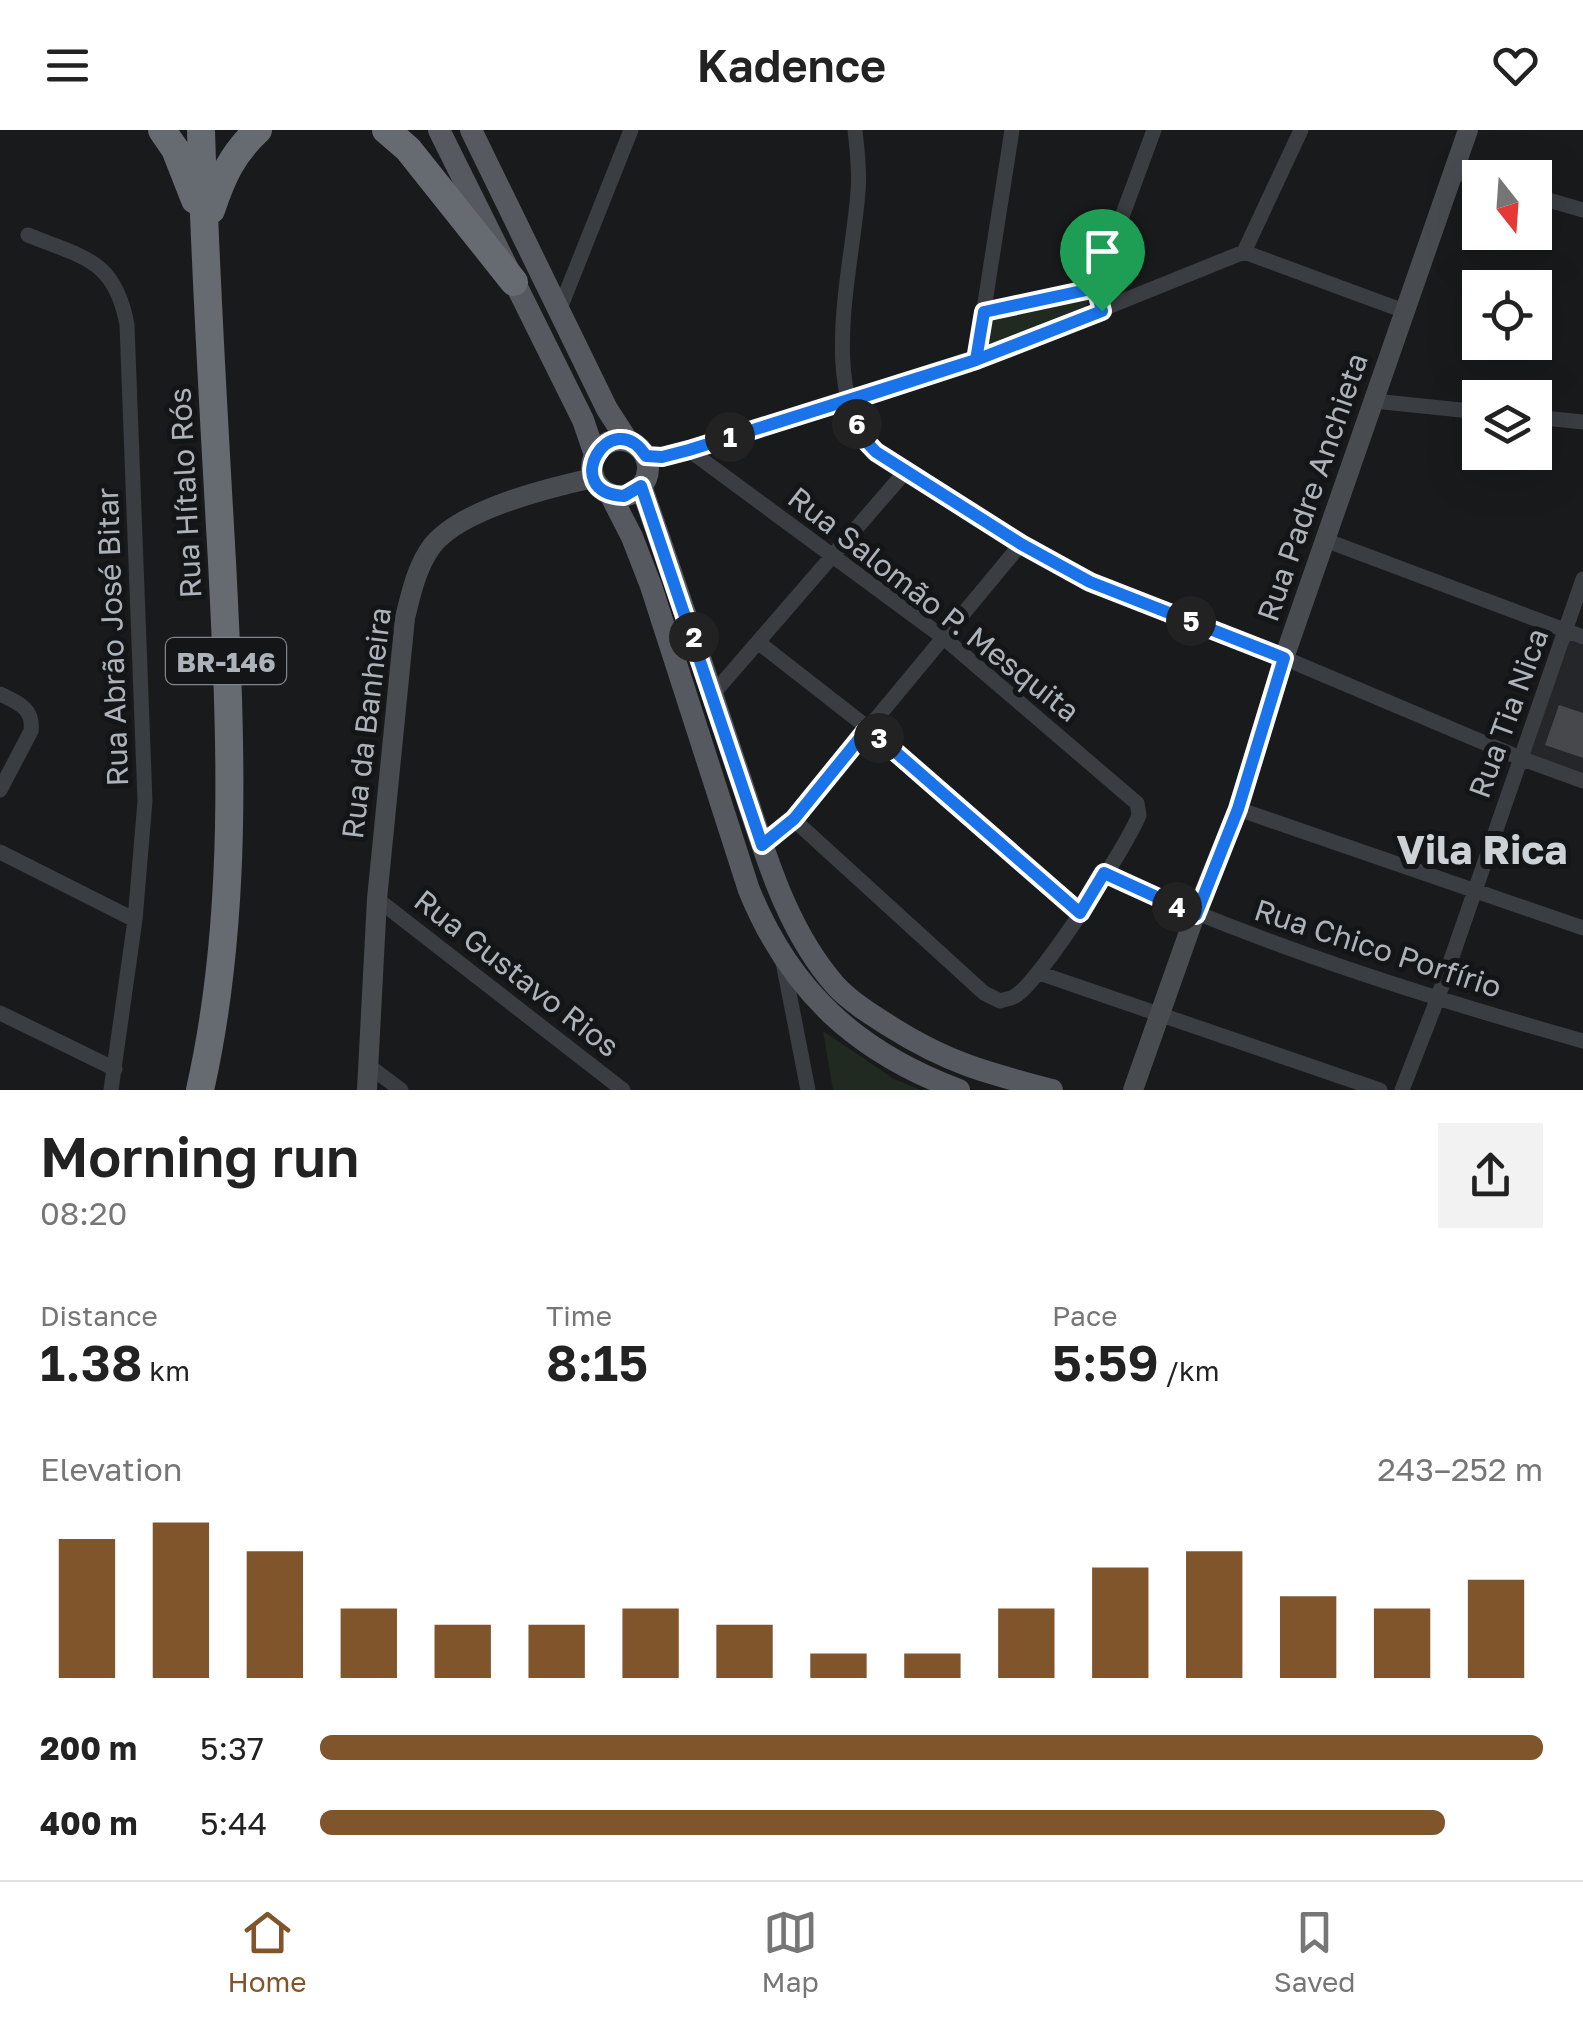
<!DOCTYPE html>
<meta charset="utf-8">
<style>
body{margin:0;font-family:"Golos Text",sans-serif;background:#f2f2f2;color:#222;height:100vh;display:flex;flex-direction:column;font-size:38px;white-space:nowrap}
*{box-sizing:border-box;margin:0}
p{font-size:32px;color:#767676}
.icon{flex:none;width:55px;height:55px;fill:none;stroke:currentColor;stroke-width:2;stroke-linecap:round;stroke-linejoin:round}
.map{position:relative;height:960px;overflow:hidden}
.details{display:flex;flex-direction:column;background:#fff;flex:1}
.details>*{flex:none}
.needle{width:65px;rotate:163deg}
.tools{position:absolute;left:1462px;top:30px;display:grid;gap:20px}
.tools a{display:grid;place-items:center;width:90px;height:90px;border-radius:0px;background:#fff;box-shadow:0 10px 40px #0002;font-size:50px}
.pin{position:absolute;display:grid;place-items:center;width:85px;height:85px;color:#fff;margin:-102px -42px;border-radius:50% 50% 50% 0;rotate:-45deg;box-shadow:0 0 10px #0007}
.pin .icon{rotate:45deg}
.km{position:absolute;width:50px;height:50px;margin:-25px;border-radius:50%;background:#222;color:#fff;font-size:28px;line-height:50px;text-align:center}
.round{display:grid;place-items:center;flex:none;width:105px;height:105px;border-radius:0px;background:#f2f2f2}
.overview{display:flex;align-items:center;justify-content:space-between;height:170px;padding:0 40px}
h1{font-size:55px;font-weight:600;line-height:75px}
.stats{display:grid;grid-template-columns:repeat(3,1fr);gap:15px;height:170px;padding:10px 40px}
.stats div{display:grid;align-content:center}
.stats b{font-size:50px;font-weight:600}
.stats small{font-size:28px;font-weight:400}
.stats p{font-size:28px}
.chart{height:280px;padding:20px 40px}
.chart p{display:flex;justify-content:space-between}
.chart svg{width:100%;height:180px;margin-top:10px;stroke:#81552c;stroke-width:6}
ul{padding:0 40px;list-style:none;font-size:32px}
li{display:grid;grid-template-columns:160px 120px 1fr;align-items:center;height:75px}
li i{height:25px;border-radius:12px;background:#81552c}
header{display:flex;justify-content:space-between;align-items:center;height:130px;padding:0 40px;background:#fff;font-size:45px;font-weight:600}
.tab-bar{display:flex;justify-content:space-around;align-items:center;height:140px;border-top:2px solid #e0e0e0;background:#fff;font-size:28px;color:#767676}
.tab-bar a{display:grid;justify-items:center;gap:5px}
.tab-bar .selected{color:#81552c}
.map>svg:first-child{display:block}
.built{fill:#252629}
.green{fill:#212a21}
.building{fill:#46484c}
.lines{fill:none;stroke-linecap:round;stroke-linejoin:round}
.street{stroke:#3a3d41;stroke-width:15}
.secondary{stroke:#484c51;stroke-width:20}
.primary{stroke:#565a60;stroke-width:22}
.highway{stroke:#666b72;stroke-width:28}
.route-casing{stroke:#fff;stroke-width:20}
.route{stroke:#1a73e8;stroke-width:12}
.labels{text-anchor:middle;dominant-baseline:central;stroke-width:10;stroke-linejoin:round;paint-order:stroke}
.shield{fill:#141517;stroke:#7e848a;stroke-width:2.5}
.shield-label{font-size:28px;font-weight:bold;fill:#acb3bb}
.street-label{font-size:30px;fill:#acb3bb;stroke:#141517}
.district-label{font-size:40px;font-weight:bold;fill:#cdd2d7;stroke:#141517}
</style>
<header><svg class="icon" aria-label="menu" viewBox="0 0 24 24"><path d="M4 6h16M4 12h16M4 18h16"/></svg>Kadence<svg class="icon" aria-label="heart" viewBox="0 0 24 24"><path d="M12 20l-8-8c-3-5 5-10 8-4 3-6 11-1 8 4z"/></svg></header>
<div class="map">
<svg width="1583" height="960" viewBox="0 0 1583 960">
<rect width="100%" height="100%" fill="#191a1c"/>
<!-- built -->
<path class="built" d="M1566 509 1583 515V644L1526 625Z"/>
<!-- green -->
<path class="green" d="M1084 165 1092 167 1082 181 987 216 990 187Z
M823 901 894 949 921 960H833Z"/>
<!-- building -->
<path class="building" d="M1559 575 1583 583V628L1545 615Z"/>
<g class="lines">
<!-- street -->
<path class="street" d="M855 0C857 20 860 41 858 61 853 137 817 259 875 322L1021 414 1090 452 1284 528 1520 628 1583 651
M1453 41 1480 49
M1535 66 1583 80
M28 105C84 128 115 129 127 195L145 671 135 790 111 960
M1244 122 1404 181
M559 181 631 0
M1103 181 1096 157 1154 0
M985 182 1096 157
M976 230 1012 0
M1374 271 1480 282
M1535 287 1583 292
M689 320 944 508 1132 669 1137 673 1139 685C1129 713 1038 854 1015 866 1011 869 1005 869 1000 871L984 863 793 689
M645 326 661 327 689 320 976 230 1244 122 1301 0
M1325 410 1583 507
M759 513 868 598 1081 783
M0 564C18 573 34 578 31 601L0 660
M712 565 905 342
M1238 679 1583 798
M763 715 793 689 1021 414
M0 722 135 790
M1104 743C1259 814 1420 865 1583 911
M377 769 623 960
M783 832 808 960
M1039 843 1380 960
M0 883 115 939
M369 936 401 960
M1402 960 1437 870 1583 449"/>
<!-- secondary -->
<path class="secondary" d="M367 960 377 769 405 488C411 463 417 436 432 416 461 379 548 358 593 348
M1133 960 1195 785 1238 679 1284 528 1468 0"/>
<!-- primary -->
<path class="primary" d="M439 0 583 290 595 325
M471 0 607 279 627 310
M592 338a28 28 0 1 1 56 0a28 28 0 1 1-56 0Z
M641 356C674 449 705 543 736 636 762 711 782 795 836 856 851 872 872 885 891 897 948 933 987 943 1052 960
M610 364 632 407 651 456 749 760C790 861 857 922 959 960"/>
<!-- highway -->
<path class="highway" d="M162 0 175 19 195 70
M386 0 408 19 514 152
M211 80C222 47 232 24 258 0
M200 960C239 787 231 607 222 432 214 288 205 144 201 0"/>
</g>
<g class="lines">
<defs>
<path id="route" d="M1102 181 976 230 689 320 662 327 646 326C611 272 557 363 624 366L641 356 762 715 794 689 868 598 1080 783 1104 743 1196 785 1238 679 1284 528 1090 452 1021 414 876 322 861 306 850 271 976 230 984 182 1096 158 1102 181"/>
</defs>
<!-- route casing -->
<use href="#route" class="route-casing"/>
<!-- route -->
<use href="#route" class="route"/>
</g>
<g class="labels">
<!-- shield labels -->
<rect class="shield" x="166" y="508" width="120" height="46" rx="8"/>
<g class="shield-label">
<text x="226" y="531">BR-146</text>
</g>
<!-- street labels -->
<g class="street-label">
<text transform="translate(1312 357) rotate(-71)">Rua Padre Anchieta</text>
<text transform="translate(185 363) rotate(-93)">Rua Hítalo Rós</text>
<text transform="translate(934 474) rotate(38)">Rua Salomão P. Mesquita</text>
<text transform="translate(112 507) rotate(-92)">Rua Abrão José Bitar</text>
<text transform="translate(1508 583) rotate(-70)">Rua Tia Nica</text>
<text transform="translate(366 593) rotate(-83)">Rua da Banheira</text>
<text transform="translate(1378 818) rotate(18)">Rua Chico Porfírio</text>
<text transform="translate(517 843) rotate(38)">Rua Gustavo Rios</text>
</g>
<!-- district labels -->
<g class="district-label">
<text x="1482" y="719">Vila Rica</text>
</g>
</g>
</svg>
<div class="tools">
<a><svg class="needle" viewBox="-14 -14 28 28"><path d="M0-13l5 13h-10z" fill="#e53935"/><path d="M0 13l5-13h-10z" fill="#767676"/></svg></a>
<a><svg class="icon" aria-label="locate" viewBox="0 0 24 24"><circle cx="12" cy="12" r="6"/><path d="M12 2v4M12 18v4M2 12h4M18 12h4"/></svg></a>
<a><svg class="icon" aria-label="layers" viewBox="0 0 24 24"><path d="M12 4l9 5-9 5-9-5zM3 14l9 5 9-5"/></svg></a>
</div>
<div class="pin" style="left:1102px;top:181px;background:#1e9e55"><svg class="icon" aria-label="arrive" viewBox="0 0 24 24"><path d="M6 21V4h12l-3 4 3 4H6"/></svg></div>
<b class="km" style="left:730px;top:307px">1</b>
<b class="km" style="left:694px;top:507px">2</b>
<b class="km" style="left:879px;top:608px">3</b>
<b class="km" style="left:1177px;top:777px">4</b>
<b class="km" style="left:1191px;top:491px">5</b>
<b class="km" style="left:857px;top:294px">6</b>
</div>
<section class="details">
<div class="overview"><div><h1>Morning run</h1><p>08:20</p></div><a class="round"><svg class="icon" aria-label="share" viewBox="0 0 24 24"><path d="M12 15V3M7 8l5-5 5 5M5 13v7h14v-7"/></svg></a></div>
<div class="stats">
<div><p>Distance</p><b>1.38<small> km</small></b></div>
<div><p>Time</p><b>8:15</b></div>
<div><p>Pace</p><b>5:59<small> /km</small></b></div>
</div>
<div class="chart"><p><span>Elevation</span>243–252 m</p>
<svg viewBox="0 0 160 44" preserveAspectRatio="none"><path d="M5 44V10M15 44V6M25 44V13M35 44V27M45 44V31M55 44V31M65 44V27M75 44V31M85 44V38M95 44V38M105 44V27M115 44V17M125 44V13M135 44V24M145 44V27M155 44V20"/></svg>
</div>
<ul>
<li><b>200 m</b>5:37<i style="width:100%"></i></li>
<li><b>400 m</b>5:44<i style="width:92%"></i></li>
</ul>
</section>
<nav class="tab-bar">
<a class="selected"><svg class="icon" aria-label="home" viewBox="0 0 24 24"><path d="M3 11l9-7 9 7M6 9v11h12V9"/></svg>Home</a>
<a><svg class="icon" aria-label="map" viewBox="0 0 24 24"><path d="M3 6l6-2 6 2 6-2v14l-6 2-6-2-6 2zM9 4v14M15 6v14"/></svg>Map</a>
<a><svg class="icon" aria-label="saved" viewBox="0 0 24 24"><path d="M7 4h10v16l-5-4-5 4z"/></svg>Saved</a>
</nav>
